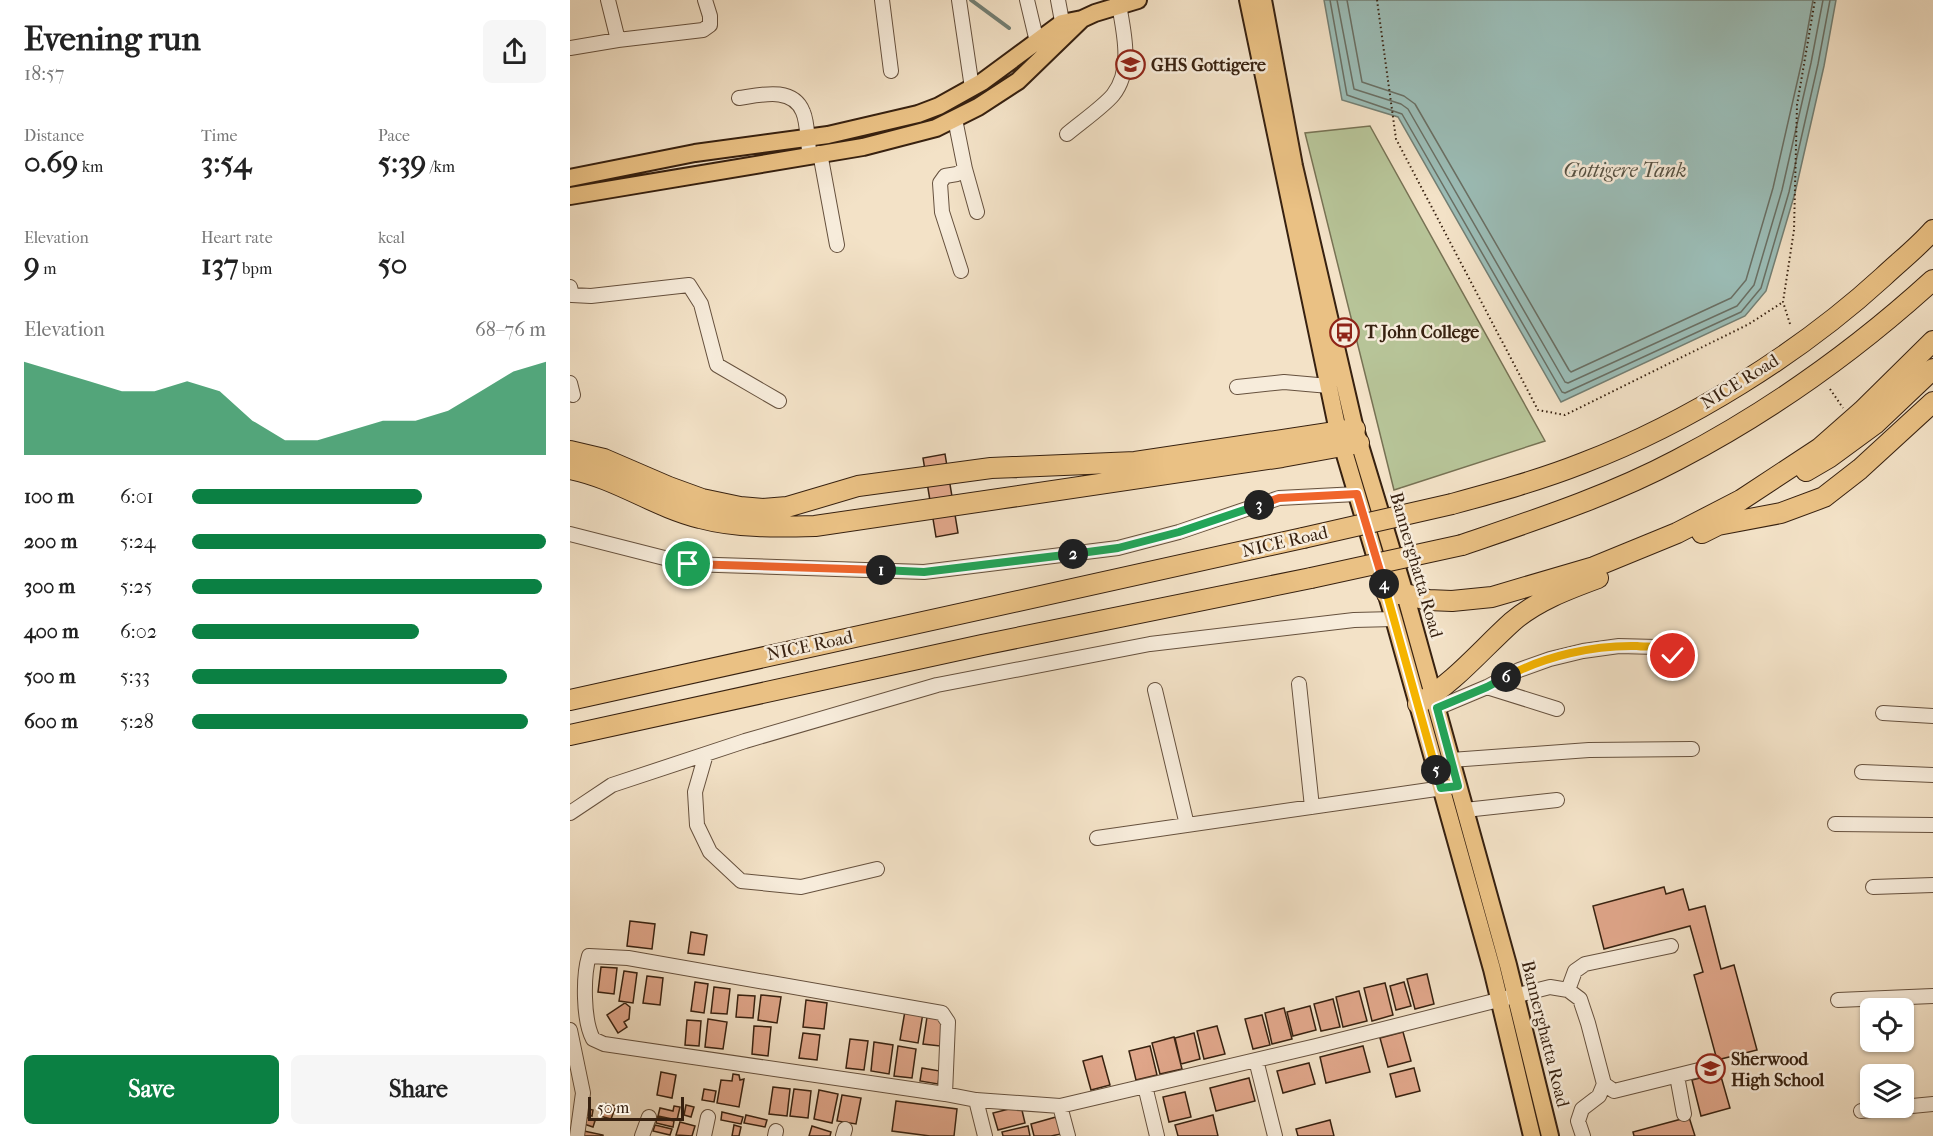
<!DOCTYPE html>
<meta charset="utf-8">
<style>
body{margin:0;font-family:"IM FELL French Canon",serif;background:#f6f6f6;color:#222;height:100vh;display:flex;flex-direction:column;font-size:22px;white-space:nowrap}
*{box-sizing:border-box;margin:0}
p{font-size:20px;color:#767676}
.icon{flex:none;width:33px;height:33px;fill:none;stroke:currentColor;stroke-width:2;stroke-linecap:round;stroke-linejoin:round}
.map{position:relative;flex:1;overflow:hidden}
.sheet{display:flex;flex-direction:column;background:#fff;width:570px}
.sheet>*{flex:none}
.tools{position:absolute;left:1290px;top:998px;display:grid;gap:12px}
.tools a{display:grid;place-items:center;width:54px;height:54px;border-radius:9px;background:#fff;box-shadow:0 2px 4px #0004;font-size:30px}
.scale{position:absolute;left:18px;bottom:15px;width:96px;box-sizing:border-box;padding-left:6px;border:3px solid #372110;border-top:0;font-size:16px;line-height:21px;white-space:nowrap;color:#372110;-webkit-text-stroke:4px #f7ecdb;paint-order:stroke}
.pin{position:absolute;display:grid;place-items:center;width:51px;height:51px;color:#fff;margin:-26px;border:3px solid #fff;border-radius:50%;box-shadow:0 2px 6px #0007}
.km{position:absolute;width:30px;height:30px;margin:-15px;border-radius:50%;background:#222;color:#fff;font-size:16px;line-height:30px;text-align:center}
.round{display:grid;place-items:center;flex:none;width:63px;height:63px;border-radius:9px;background:#f6f6f6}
.headline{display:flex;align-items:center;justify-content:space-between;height:102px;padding:0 24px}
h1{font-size:33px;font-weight:800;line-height:45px}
.stats{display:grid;grid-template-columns:repeat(3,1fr);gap:9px;height:102px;padding:6px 24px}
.stats div{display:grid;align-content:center}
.stats b{font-size:30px;font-weight:800}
.stats small{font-size:16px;font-weight:400}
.stats p{font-size:16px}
.chart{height:168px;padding:12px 24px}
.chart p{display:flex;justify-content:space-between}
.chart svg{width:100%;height:108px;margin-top:6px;fill:#0b8043;opacity:.7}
.primary-button{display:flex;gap:12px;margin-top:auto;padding:12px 24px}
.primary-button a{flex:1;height:69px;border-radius:9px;background:#0b8043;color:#fff;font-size:24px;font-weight:800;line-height:69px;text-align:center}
.primary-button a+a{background:#f6f6f6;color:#222}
ul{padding:0 24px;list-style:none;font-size:20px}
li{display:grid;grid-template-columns:96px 72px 1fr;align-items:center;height:45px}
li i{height:15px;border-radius:8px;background:#0b8043}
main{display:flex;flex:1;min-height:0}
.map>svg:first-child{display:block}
.green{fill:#b7c498;stroke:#777254;stroke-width:1.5}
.water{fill:#9bbdb7;stroke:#737f74;stroke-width:1.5}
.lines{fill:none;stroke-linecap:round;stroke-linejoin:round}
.shore{stroke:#696f64;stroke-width:1.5}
.stream{stroke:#737f74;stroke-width:4}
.building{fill:#e1a78b;stroke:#372110;stroke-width:1.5}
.minor-casing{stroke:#66513e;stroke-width:16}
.major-casing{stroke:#372110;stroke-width:20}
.highway-casing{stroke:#372110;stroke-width:22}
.path{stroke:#372110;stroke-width:2;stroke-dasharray:1.5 3;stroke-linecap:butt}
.minor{stroke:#f7ecdb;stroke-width:14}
.major{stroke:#eac184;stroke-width:16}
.highway{stroke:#eac184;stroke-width:20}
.highway-bridge-casing{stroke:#372110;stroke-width:22;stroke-linecap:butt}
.highway-bridge{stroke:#eac184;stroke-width:20}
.split-1-casing{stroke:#fff;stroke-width:12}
.split-2-casing{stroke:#fff;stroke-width:12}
.split-3-casing{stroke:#fff;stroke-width:12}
.split-4-casing{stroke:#fff;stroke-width:12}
.split-5-casing{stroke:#fff;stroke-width:12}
.split-6-casing{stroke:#fff;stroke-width:12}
.split-7-casing{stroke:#fff;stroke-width:12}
.split-1{stroke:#f0652b;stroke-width:8}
.split-2{stroke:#22a559;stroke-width:8}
.split-3{stroke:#22a559;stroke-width:8}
.split-4{stroke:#f0652b;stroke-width:8}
.split-5{stroke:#f5b400;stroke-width:8}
.split-6{stroke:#22a559;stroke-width:8}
.split-7{stroke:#f5b400;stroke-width:8}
.labels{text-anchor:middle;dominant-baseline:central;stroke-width:5;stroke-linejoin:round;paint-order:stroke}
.poi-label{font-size:18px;font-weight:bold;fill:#372110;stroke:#f7ecdb;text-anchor:start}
.street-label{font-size:18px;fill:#372110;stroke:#f7ecdb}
.water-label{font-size:20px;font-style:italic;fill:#555042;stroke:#f7ecdb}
</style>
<main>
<section class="sheet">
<div class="headline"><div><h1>Evening run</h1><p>18:57</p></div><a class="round"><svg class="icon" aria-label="share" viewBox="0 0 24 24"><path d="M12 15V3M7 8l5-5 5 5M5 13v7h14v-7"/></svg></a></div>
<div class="stats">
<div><p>Distance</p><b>0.69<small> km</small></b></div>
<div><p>Time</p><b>3:54</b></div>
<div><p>Pace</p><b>5:39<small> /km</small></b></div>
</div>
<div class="stats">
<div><p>Elevation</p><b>9<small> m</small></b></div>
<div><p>Heart rate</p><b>137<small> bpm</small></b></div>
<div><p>kcal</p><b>50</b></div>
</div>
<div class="chart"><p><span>Elevation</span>68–76 m</p>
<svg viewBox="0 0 160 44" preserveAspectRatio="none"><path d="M0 44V6L10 10L20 14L30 18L40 18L50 14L60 18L70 30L80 38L90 38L100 34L110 30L120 30L130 26L140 18L150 10L160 6V44z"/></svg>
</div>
<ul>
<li><b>100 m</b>6:01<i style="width:65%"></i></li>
<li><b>200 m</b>5:24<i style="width:100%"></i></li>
<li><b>300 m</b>5:25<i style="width:99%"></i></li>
<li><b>400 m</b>6:02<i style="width:64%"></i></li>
<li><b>500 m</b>5:33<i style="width:89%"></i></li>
<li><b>600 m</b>5:28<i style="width:95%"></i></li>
</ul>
<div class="primary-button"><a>Save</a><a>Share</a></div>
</section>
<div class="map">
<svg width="1363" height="1136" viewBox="0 0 1363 1136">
<rect width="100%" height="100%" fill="#f3e2c7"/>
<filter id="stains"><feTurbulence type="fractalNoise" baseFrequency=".00333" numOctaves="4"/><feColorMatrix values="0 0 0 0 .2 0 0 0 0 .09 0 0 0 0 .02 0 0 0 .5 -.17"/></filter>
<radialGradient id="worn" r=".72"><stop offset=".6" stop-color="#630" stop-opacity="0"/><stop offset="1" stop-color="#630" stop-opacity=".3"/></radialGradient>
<!-- green -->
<path class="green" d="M800 126 975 441 824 490 735 133Z"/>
<!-- water -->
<path class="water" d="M754 0H1266L1254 66 1225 193 1196 291 1175 316 991 402 828 117 772 100Z"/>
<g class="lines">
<!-- shore -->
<path class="shore" d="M760 0 777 95 832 114 992 392 995 393 1171 312 1191 288 1219 192 1248 64 1260 0
M767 0 784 89 831 104 838 109 995 382 998 383 1167 306 1184 285 1212 190 1241 63 1253 0
M777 0 792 82 834 96 845 104 999 370 1001 372 1161 298 1176 280 1203 188 1232 61 1243 0"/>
<!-- stream -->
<path class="stream" d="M401 0 439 28"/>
</g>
<!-- building -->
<path class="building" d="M375 454 388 533 366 537 353 458Z
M1094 887 1096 894 1113 889 1119 910 1135 906 1151 969 1164 965 1187 1050 1147 1060 1124 975 1133 972 1120 926 1034 949 1023 906Z
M60 921 85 924 82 949 57 946Z
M121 932 137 935 134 955 118 953Z
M31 967 47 968 44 994 28 992Z
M54 971 67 973 63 1003 49 1001Z
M857 974 864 1004 845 1009 837 979Z
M77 976 93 978 90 1005 73 1003Z
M125 982 138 984 134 1013 121 1011Z
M834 982 841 1006 826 1010 820 986Z
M815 983 823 1015 802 1021 794 988Z
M144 987 160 989 157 1014 141 1013Z
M789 991 797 1021 773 1027 766 997Z
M168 995 185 996 183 1018 166 1017Z
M191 995 211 997 207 1023 188 1020Z
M763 999 770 1027 751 1031 744 1004Z
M236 1000 257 1003 254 1029 233 1027Z
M55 1003 60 1007 59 1019 54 1022 57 1027 48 1033 37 1015Z
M740 1006 746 1030 723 1036 717 1012Z
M714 1008 722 1039 702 1044 695 1013Z
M335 1011 353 1013 348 1043 330 1040Z
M692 1015 700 1045 683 1049 675 1019Z
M357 1017 374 1019 370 1046 353 1044Z
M138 1019 157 1022 153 1049 135 1047Z
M117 1020 131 1021 129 1046 115 1045Z
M184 1026 201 1027 198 1056 182 1054Z
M647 1026 655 1054 634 1059 627 1031Z
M833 1032 841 1061 818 1067 810 1038Z
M233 1033 250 1035 247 1060 229 1058Z
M624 1033 630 1059 611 1064 605 1038Z
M604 1037 612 1069 590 1074 582 1043Z
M280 1039 298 1041 294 1070 276 1068Z
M304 1042 323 1045 319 1074 301 1071Z
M328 1046 346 1049 342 1078 324 1076Z
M580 1046 587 1075 566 1080 559 1051Z
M793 1046 800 1072 756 1083 750 1057Z
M532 1056 540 1085 521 1090 513 1061Z
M739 1063 745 1084 713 1093 707 1071Z
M352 1068 370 1071 368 1084 350 1081Z
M844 1068 850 1091 826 1097 820 1074Z
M91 1072 106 1075 102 1098 87 1095Z
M1150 1073 1160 1108 1131 1116 1122 1080Z
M163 1074 169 1075 170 1080 174 1079 169 1107 147 1103 151 1080 162 1081Z
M679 1078 685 1101 646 1111 640 1088Z
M203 1087 220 1089 217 1116 199 1114Z
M134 1089 146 1091 144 1102 132 1100Z
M224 1089 241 1091 238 1118 220 1116Z
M249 1090 268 1094 262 1123 244 1119Z
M615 1092 621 1117 599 1122 593 1097Z
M272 1095 291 1098 286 1124 267 1121Z
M326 1101 387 1109 384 1136H360L322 1131Z
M34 1103 46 1106 41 1119 30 1116Z
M116 1105 124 1107 121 1117 114 1115Z
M104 1106 110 1107 107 1120 88 1116 90 1108 103 1111Z
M451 1106 455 1123 428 1130 423 1113Z
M14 1108 23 1110 22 1116 13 1114Z
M152 1112 173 1117 171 1124 151 1120Z
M176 1115 197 1120 195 1127 174 1123Z
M643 1115 648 1136H608L605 1125Z
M16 1117 25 1121 23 1127 14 1124Z
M87 1117 104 1121 103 1127 86 1123Z
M486 1117 491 1134 481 1136H464L461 1124Z
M1119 1117 1125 1136H1064L1063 1132Z
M760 1120 764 1136H728L726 1129Z
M110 1122 125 1126 122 1136 106 1135Z
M85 1125 102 1129 100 1135 83 1131Z
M164 1125 171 1127 169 1136H162Z
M242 1126 261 1132 260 1136H239Z
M458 1126 460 1136H433L432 1132Z
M14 1131 33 1135V1136H13Z"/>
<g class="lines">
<defs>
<path id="minor" d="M38 0 48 40
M312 0 321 71
M389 0 402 88
M457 0 467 42
M488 0 494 32
M0 48 48 40 133 30 140 25V16L135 0
M169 98C190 95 223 86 233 112 238 123 237 143 240 155
M385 119 395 169 387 174 375 176 370 183 372 212 391 271
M497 134C510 123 533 107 543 95 563 70 554 33 549 5
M250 153 267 245
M395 169 407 212
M0 287 2 295 21 296 119 285 131 304 147 365 209 401
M0 383 3 395
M667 387 714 382 759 386
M0 534 118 564 354 572 548 548 609 532 709 498 787 494
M729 684 742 807
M917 687 987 709
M585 690 617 825
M867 708 917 687 949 670 980 659 1013 651 1049 646 1086 647 1103 656
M1313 713 1363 716
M136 754 125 792 127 825 140 852 171 881 231 887 307 869
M881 760 1019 750 1122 749
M1292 772 1363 775
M895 810 987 800
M0 813 42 785 175 741 367 685 580 644 784 620 824 619
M1265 824 1363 825
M527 838 880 787
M1303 887 1363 885
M998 990 1005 971 1015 964 1101 946
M1268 1000 1363 996
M0 1030 13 1093 7 1136
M686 1060 705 1136
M1107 1076 1114 1114
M1034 1084 1044 1091 1133 1069
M575 1086 587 1136
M375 1094 378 1022 372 1013 58 958 19 956C13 976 13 1020 23 1039L34 1044 375 1094 406 1100 490 1106 746 1046 980 987 998 990 1010 999 1018 1023 1034 1084 1029 1096 1012 1109 1008 1121 1013 1136
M406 1100 415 1136
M490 1106 498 1136
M1291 1111 1363 1104
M72 1136 79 1117
M134 1136 138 1117
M205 1136 206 1131
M273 1136 275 1129"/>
<path id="major" d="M678 0 768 431 824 619 922 969 962 1136
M693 0 724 166 785 429 835 594 938 965 980 1136
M0 178 125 153 258 135 348 114 369 106 412 82 492 23 512 19 525 13 568 0
M0 196 293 147 366 128 408 107 448 81 512 19"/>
<path id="highway" d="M0 451 34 459 99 487 132 499 170 507 193 509 217 507 288 486 421 468 565 462 785 429
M0 469C46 478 85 507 130 518 167 528 207 527 245 526L712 457 789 443
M1236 471 1260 457 1305 424 1363 369
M882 504C926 492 970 480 1013 463 1118 423 1230 353 1313 277 1330 261 1348 247 1363 230
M1132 533 1148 525 1211 513 1254 497 1290 469 1363 402
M892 545C965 520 1039 496 1107 460 1201 411 1285 351 1363 280
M817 594H835L858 600 882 601 922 597 1024 567 1107 533 1171 500 1250 448 1292 411 1363 341
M0 700 733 538
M848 704C885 682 910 651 942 622 966 601 998 589 1028 578
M0 735 412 645 741 578"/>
</defs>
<!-- minor casing -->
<use href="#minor" class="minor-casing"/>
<!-- major casing -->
<use href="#major" class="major-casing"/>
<!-- highway casing -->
<use href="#highway" class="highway-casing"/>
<!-- path -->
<path class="path" d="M807 0 826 139 968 410 995 415 1179 324 1213 302
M1220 324 1213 302 1224 230 1227 105 1245 0
M1260 389 1273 408"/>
<!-- minor -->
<use href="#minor" class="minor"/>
<!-- major -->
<use href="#major" class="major"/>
<!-- highway -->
<use href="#highway" class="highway"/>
<defs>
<path id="highway-bridge" d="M733 538 882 504
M741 578 892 545"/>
</defs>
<!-- highway-bridge casing -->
<use href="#highway-bridge" class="highway-bridge-casing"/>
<!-- highway-bridge -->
<use href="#highway-bridge" class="highway-bridge"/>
</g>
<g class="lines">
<defs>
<path id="split-1" d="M118 564 311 570"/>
<path id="split-2" d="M311 570 354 572 503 554"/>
<path id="split-3" d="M503 554 548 548 609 532 689 505"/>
<path id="split-4" d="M689 505 709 498 787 494 814 584"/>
<path id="split-5" d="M814 584 866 770"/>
<path id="split-6" d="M866 770 871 788 888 786 867 708 917 687 936 677"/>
<path id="split-7" d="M936 677C975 656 1023 645 1067 646 1073 647 1081 646 1086 647 1092 649 1098 653 1103 656"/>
</defs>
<!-- split-1 casing -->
<use href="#split-1" class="split-1-casing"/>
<!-- split-2 casing -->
<use href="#split-2" class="split-2-casing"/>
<!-- split-3 casing -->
<use href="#split-3" class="split-3-casing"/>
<!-- split-4 casing -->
<use href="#split-4" class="split-4-casing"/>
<!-- split-5 casing -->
<use href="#split-5" class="split-5-casing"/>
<!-- split-6 casing -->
<use href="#split-6" class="split-6-casing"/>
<!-- split-7 casing -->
<use href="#split-7" class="split-7-casing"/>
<!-- split-1 -->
<use href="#split-1" class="split-1"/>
<!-- split-2 -->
<use href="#split-2" class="split-2"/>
<!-- split-3 -->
<use href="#split-3" class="split-3"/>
<!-- split-4 -->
<use href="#split-4" class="split-4"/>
<!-- split-5 -->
<use href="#split-5" class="split-5"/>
<!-- split-6 -->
<use href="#split-6" class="split-6"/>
<!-- split-7 -->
<use href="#split-7" class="split-7"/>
</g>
<!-- icons -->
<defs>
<symbol id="school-ring" viewBox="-11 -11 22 22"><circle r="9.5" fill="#f7ecdb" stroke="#8f2418" stroke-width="1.5"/><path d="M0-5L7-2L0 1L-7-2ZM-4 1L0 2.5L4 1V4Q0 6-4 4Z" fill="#8f2418"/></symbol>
<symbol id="bus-ring" viewBox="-11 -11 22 22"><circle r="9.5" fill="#f7ecdb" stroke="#8f2418" stroke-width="1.5"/><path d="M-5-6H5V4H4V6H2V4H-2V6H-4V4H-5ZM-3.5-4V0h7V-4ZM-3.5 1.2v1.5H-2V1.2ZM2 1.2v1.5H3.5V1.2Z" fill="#8f2418"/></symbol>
</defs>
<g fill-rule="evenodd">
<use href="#school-ring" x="544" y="48" width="33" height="33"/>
<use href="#bus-ring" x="758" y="316" width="33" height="33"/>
<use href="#school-ring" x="1124" y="1052" width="33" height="33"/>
</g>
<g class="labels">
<!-- poi labels -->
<g class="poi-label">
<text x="581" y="65">GHS Gottigere</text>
<text x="795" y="332">T John College</text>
<text x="1161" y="1059">Sherwood<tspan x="1161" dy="21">High School</tspan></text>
</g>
<!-- street labels -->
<g class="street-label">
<text transform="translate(1170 382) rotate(-32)">NICE Road</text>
<text transform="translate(715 542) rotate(-13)">NICE Road</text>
<text transform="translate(846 565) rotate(74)">Bannerghatta Road</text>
<text transform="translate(240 646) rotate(-12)">NICE Road</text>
<text transform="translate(975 1034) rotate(76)">Bannerghatta Road</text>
</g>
<!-- water labels -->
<g class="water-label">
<text x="1055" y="170">Gottigere Tank</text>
</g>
</g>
<rect width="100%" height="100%" filter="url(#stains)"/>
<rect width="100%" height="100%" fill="url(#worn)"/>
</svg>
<div class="tools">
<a><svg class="icon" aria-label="locate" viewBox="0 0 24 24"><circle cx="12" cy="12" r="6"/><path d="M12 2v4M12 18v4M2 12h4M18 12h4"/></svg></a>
<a><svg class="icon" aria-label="layers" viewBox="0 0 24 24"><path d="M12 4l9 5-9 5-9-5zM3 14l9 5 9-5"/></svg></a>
</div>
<div class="scale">50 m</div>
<div class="pin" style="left:118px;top:564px;background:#1e9e55"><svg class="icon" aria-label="arrive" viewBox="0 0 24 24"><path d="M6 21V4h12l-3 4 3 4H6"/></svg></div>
<div class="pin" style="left:1103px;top:656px;background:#d93025"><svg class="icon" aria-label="check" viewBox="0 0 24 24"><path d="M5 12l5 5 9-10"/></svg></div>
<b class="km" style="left:311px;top:570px">1</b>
<b class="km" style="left:503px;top:554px">2</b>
<b class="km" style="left:689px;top:505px">3</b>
<b class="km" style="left:814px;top:584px">4</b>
<b class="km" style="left:866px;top:770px">5</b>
<b class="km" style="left:936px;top:677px">6</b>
</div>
</main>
